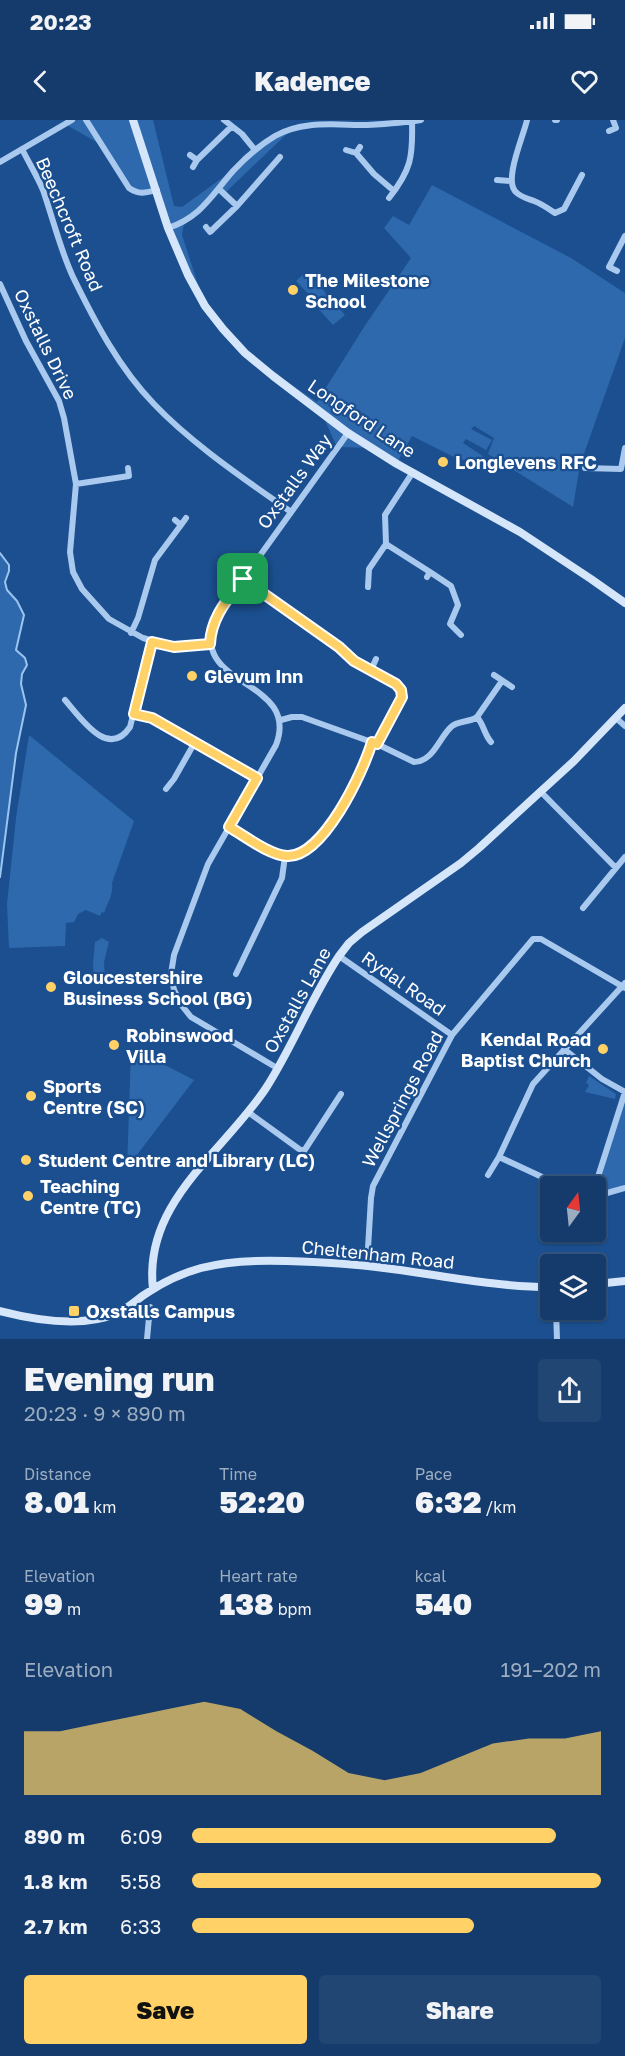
<!DOCTYPE html>
<meta charset="utf-8">
<style>
body{margin:0;font-family:"Golos Text",sans-serif;background:#214673;color:#f1f3f6;height:100vh;display:flex;flex-direction:column;font-size:22px;white-space:nowrap}
*{box-sizing:border-box;margin:0}
p{font-size:20px;color:#9dadc1}
.icon{flex:none;width:33px;height:33px;fill:none;stroke:currentColor;stroke-width:2;stroke-linecap:round;stroke-linejoin:round}
.map{position:relative;height:1219px;overflow:hidden}
.sheet{display:flex;flex-direction:column;background:#143b6b;flex:1}
.sheet>*{flex:none}
.needle{width:39px;rotate:15deg}
.buttons{position:absolute;left:540px;top:1056px;display:grid;gap:12px}
.buttons a{display:grid;place-items:center;width:66px;height:66px;border-radius:6px;background:#143b6b;box-shadow:0 2px 4px #0004,0 0 0 2px #33557e;font-size:30px}
.pin{position:absolute;display:grid;place-items:center;width:51px;height:51px;color:#fff;margin:-26px;border-radius:12px;box-shadow:0 3px 9px #0006}
.round{display:grid;place-items:center;flex:none;width:63px;height:63px;border-radius:6px;background:#214673}
.headline{display:flex;align-items:center;justify-content:space-between;height:102px;padding:0 24px}
h1{font-size:33px;font-weight:800;line-height:45px}
.figures{display:grid;grid-template-columns:repeat(3,1fr);gap:9px;height:102px;padding:6px 24px}
.figures div{display:grid;align-content:center}
.figures b{font-size:30px;font-weight:800}
.figures small{font-size:16px;font-weight:400}
.figures p{font-size:16px}
.chart{height:168px;padding:12px 24px}
.chart p{display:flex;justify-content:space-between}
.chart svg{width:100%;height:108px;margin-top:6px;fill:#ffd166;opacity:.7}
.primary-button{display:flex;gap:12px;margin-top:auto;padding:12px 24px}
.primary-button a{flex:1;height:69px;border-radius:6px;background:#ffd166;color:#111;font-size:24px;font-weight:800;line-height:69px;text-align:center}
.primary-button a+a{background:#214673;color:#f1f3f6}
ul{padding:0 24px;list-style:none;font-size:20px}
li{display:grid;grid-template-columns:96px 72px 1fr;align-items:center;height:45px}
li i{height:15px;border-radius:8px;background:#ffd166}
.status{display:flex;justify-content:space-between;align-items:center;height:42px;padding:0 30px;background:#143b6b;direction:ltr}
.status svg{height:16px;fill:currentColor}
header{display:flex;justify-content:space-between;align-items:center;height:78px;padding:0 24px;background:#143b6b;font-size:27px;font-weight:800}
.map>svg:first-child{display:block}
.green{fill:#2e69ad}
.lines{fill:none;stroke-linecap:round;stroke-linejoin:round}
.stream{stroke:#9cc4f0;stroke-width:2}
.street{stroke:#a9c9ee;stroke-width:6}
.secondary{stroke:#d6e6fa;stroke-width:8}
.route-casing{stroke:#fff;stroke-width:12}
.route{stroke:#ffd166;stroke-width:8}
.poi-dot{fill:#ffd166;stroke:#1b4f8f;stroke-width:2}
.labels{text-anchor:middle;dominant-baseline:central;stroke-width:4.5;stroke-linejoin:round;paint-order:stroke}
.street-label{font-size:18px;fill:#fff;stroke:#1b4f8f}
.poi-label{font-size:18px;font-weight:bold;fill:#fff;stroke:#1b4f8f;text-anchor:start}
</style>
<div class="status"><b>20:23</b><svg viewBox="0 0 49 12"><path d="M0 12V9h3v3zM5 12V6h3v6zM10 12V3h3v9zM15 12V0h3v12zM26 1h20v11H26zM47 4h2v5h-2z"/></svg></div>
<header><svg class="icon" aria-label="back" viewBox="0 0 24 24"><path d="M15 5l-7 7 7 7"/></svg>Kadence<svg class="icon" aria-label="heart" viewBox="0 0 24 24"><path d="M12 20l-8-8c-3-5 5-10 8-4 3-6 11-1 8 4z"/></svg></header>
<div class="map">
<svg width="625" height="1219" viewBox="0 0 625 1219">
<rect width="100%" height="100%" fill="#1b4f8f"/>
<!-- green -->
<path class="green" d="M65 0H153L174 86 182 87 233 50 255 29 294 7 224 74 219 69 184 103 182 115 205 186 188 155 157 70 136 73 100 24 65 4Z
M432 65 571 138 625 173V218L580 345 573 387 488 334 494 318 474 306 471 309 492 320 486 330 466 319 463 323 483 336 481 342 458 339 412 316 399 339 413 352 371 328 337 327 322 294 245 233 317 282 364 207 411 138 384 108 393 96 409 105Z
M306 152 326 173 321 178 326 174 345 195 333 205 314 184 316 182 296 161Z
M0 433 9 445V451L5 462 7 470 17 481 24 495 16 530 25 538 27 545 22 554 21 564 26 585 16 633 0 757Z
M29 615 134 701 112 763C114 773 107 784 104 793L102 792 100 796 86 790 78 794 74 802 66 803 65 826 9 828 7 784 16 698Z
M102 818 109 822 104 842 105 859 101 866 94 860 93 844 95 822Z
M131 932 154 945 157 941 194 960 127 1048Z
M589 956 616 974 615 979 585 972 589 965 586 963Z
M625 982V1065L610 1070 603 1065 601 1057 622 985Z"/>
<g class="lines">
<!-- stream -->
<path class="stream" d="M0 433 9 445V451L5 462 7 470 17 481 24 495 16 530 25 538 27 545 22 554 21 564 26 585 16 633 0 757"/>
<!-- street -->
<path class="street" d="M86 0 129 68C139 75 145 73 157 70
M224 0 242 14 255 30
M527 0C524 15 502 63 517 73 521 77 529 79 534 81 542 84 549 89 555 93L564 89 582 55
M555 0H557
M609 11 616 8 613 0
M22 29C29 43 37 56 43 70 53 99 60 129 73 157 95 202 119 248 154 284 192 324 246 360 291 392
M346 30 356 33 360 27
M356 33 374 54 394 71
M190 35 197 40
M0 42 72 0
M193 47 197 40 231 7
M497 60 511 61
M219 69 237 86 280 37
M389 78C411 50 413 37 412 2
M206 107 210 112 237 86
M168 108C201 97 211 76 233 51 245 38 260 25 275 16 303 0 335 5 366 5 384 4 403 3 421 0
M617 151 609 147 625 116
M0 164 26 221 59 281 64 298 76 364 70 432 73 452 82 469 109 499 143 518 174 527 210 524
M585 348 621 349 625 328
M76 364 129 356 128 348
M175 400 181 405 186 398
M386 424 430 452 427 457
M430 452 451 466 458 485 450 504 461 515
M243 459 339 527 354 541 397 564 401 571 402 577 377 624
M368 467 369 449 386 424 385 395 413 352
M131 513 138 498 155 440 181 405
M371 550 376 539
M494 555 512 567
M65 580C80 597 108 640 130 607L152 522
M134 594 152 598 257 658
M477 597C484 605 484 614 491 622
M616 598 625 606
M281 600 292 597H302L377 624 414 642C433 642 439 618 451 607 458 600 469 603 477 597L502 561
M166 669 174 659 195 622
M541 672 616 748
M229 707C245 716 269 735 287 736 324 738 362 652 372 622
M583 788 625 737
M339 836 452 915
M236 854 282 758 285 736
M564 929 602 959 625 972
M277 948 191 897 183 887 174 870 171 854 174 835 208 744 276 625C302 556 181 569 218 494L348 313
M625 972 597 1060V1073H607L625 1068
M248 992 299 1029 304 1031 341 974
M499 1037 555 1063 571 1066
M488 1055 499 1037 533 964 625 863
M367 1145 371 1078 373 1066 452 915 533 819H541L625 868
M556 1190 557 1219
M147 1219 150 1187"/>
<!-- secondary -->
<path class="secondary" d="M133 0 168 108 188 155 205 186 223 209 245 233 273 256 348 313 397 344 520 412 591 459 625 483
M596 1164 625 1161
M153 1169C143 1082 223 1033 266 968 293 926 311 878 339 836L349 823 362 812 461 743 479 728 574 641 625 588
M0 1191C35 1200 83 1208 117 1193 128 1189 137 1179 147 1173 162 1163 183 1153 201 1148 228 1141 259 1140 287 1141 322 1142 357 1144 392 1149 445 1156 497 1167 550 1167"/>
</g>
<g class="lines">
<defs>
<path id="route" d="M243 459 339 527 354 541 396 564 401 570 402 577 377 624 372 622C363 652 323 738 287 736 269 735 245 716 229 707L257 658 152 598 134 594 152 522 174 527 210 524C211 497 228 479 243 459Z"/>
</defs>
<!-- route casing -->
<use href="#route" class="route-casing"/>
<!-- route -->
<use href="#route" class="route"/>
</g>
<!-- markers -->
<g class="poi-dot">
<circle cx="293" cy="170" r="6"/>
<circle cx="443" cy="342" r="6"/>
<circle cx="192" cy="556" r="6"/>
<circle cx="51" cy="867" r="6"/>
<circle cx="114" cy="925" r="6"/>
<circle cx="603" cy="929" r="6"/>
<circle cx="31" cy="976" r="6"/>
<circle cx="26" cy="1040" r="6"/>
<circle cx="28" cy="1076" r="6"/>
<rect x="68" y="1185" width="12" height="12" rx="3"/>
</g>
<g class="labels">
<!-- street labels -->
<g class="street-label">
<text transform="translate(70 104) rotate(67)">Beechcroft Road</text>
<text transform="translate(46 224) rotate(64)">Oxstalls Drive</text>
<text transform="translate(362 298) rotate(34)">Longford Lane</text>
<text transform="translate(294 361) rotate(-54)">Oxstalls Way</text>
<text transform="translate(404 863) rotate(35)">Rydal Road</text>
<text transform="translate(297 880) rotate(-61)">Oxstalls Lane</text>
<text transform="translate(402 979) rotate(-62)">Wellsprings Road</text>
<text transform="translate(378 1134) rotate(6)">Cheltenham Road</text>
</g>
<!-- poi labels -->
<g class="poi-label">
<text x="305" y="160">The Milestone<tspan x="305" dy="21">School</tspan></text>
<text x="455" y="342">Longlevens RFC</text>
<text x="204" y="556">Glevum Inn</text>
<text x="63" y="857">Gloucestershire<tspan x="63" dy="21">Business School (BG)</tspan></text>
<text x="126" y="915">Robinswood<tspan x="126" dy="21">Villa</tspan></text>
<text x="591" y="919" text-anchor="end">Kendal Road<tspan x="591" dy="21">Baptist Church</tspan></text>
<text x="43" y="966">Sports<tspan x="43" dy="21">Centre (SC)</tspan></text>
<text x="38" y="1040">Student Centre and Library (LC)</text>
<text x="40" y="1066">Teaching<tspan x="40" dy="21">Centre (TC)</tspan></text>
<text x="86" y="1191">Oxstalls Campus</text>
</g>
</g>
</svg>
<div class="buttons">
<a><svg class="needle" viewBox="-14 -14 28 28"><path d="M0-13l5 13h-10z" fill="#e53935"/><path d="M0 13l5-13h-10z" fill="#9dadc1"/></svg></a>
<a><svg class="icon" aria-label="layers" viewBox="0 0 24 24"><path d="M12 4l9 5-9 5-9-5zM3 14l9 5 9-5"/></svg></a>
</div>
<div class="pin" style="left:243px;top:459px;background:#1e9e55"><svg class="icon" aria-label="arrive" viewBox="0 0 24 24"><path d="M6 21V4h12l-3 4 3 4H6"/></svg></div>
</div>
<section class="sheet">
<div class="headline"><div><h1>Evening run</h1><p>20:23 · 9 × 890 m</p></div><a class="round"><svg class="icon" aria-label="share" viewBox="0 0 24 24"><path d="M12 15V3M7 8l5-5 5 5M5 13v7h14v-7"/></svg></a></div>
<div class="figures">
<div><p>Distance</p><b>8.01<small> km</small></b></div>
<div><p>Time</p><b>52:20</b></div>
<div><p>Pace</p><b>6:32<small> /km</small></b></div>
</div>
<div class="figures">
<div><p>Elevation</p><b>99<small> m</small></b></div>
<div><p>Heart rate</p><b>138<small> bpm</small></b></div>
<div><p>kcal</p><b>540</b></div>
</div>
<div class="chart"><p><span>Elevation</span>191–202 m</p>
<svg viewBox="0 0 160 44" preserveAspectRatio="none"><path d="M0 44V18L10 18L20 15L30 12L40 9L50 6L60 9L70 18L80 26L90 35L100 38L110 35L120 29L130 23L140 21L150 21L160 18V44z"/></svg>
</div>
<ul>
<li><b>890 m</b>6:09<i style="width:89%"></i></li>
<li><b>1.8 km</b>5:58<i style="width:100%"></i></li>
<li><b>2.7 km</b>6:33<i style="width:69%"></i></li>
</ul>
<div class="primary-button"><a>Save</a><a>Share</a></div>
</section>
